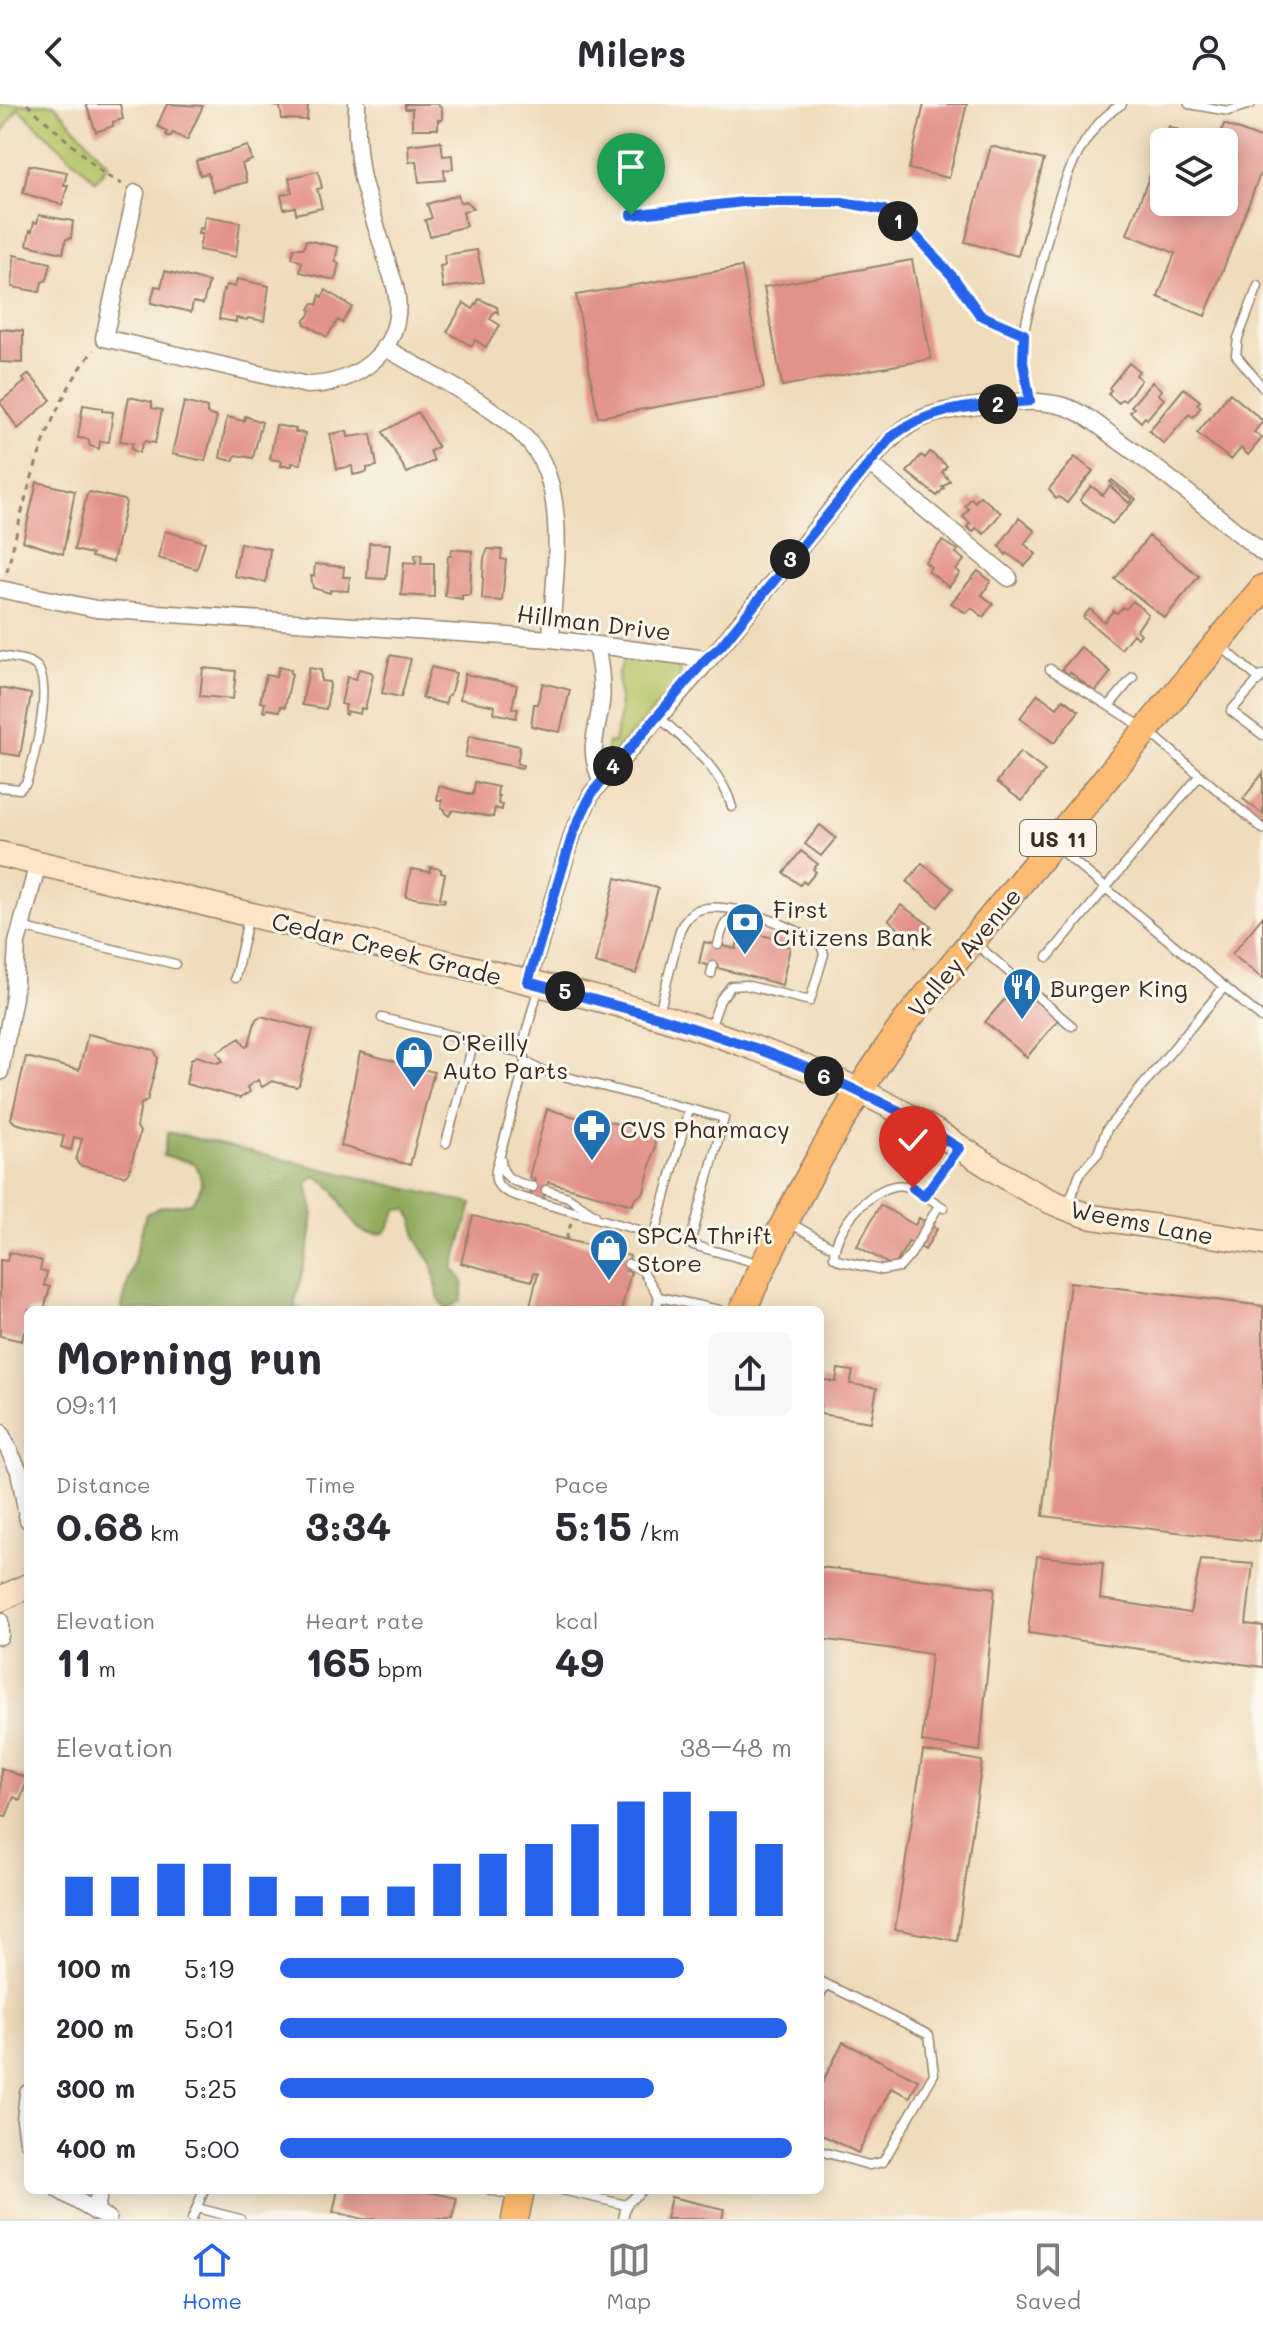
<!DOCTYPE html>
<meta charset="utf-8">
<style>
body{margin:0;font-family:Mali,sans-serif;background:#f7f7f7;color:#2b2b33;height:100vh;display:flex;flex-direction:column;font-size:30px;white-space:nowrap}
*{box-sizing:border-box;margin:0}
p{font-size:26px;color:#7c7c81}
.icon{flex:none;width:44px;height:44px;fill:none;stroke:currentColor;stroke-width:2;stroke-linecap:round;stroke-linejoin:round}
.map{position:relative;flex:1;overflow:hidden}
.drawer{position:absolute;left:24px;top:1202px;width:800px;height:888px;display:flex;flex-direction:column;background:#fff;border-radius:12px;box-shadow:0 4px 20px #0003}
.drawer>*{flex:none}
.tools{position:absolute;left:1150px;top:24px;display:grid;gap:16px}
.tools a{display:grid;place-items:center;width:88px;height:88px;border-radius:12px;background:#fff;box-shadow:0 4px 20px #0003;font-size:40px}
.pin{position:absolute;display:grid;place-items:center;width:68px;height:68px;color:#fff;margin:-82px -34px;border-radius:50% 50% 50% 0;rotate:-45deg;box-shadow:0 0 8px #0007}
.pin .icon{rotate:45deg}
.km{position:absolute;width:40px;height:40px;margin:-20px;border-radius:50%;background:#222;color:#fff;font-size:22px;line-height:40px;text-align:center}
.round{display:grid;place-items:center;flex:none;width:84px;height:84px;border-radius:12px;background:#f7f7f7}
.overview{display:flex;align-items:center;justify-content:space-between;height:136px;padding:0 32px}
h1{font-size:44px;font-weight:700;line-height:60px}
.stats{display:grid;grid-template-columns:repeat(3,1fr);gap:12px;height:136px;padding:8px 32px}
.stats div{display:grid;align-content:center}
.stats b{font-size:40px;font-weight:700}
.stats small{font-size:22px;font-weight:400}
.stats p{font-size:22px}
.chart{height:224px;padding:16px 32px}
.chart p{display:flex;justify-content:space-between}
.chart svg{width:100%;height:144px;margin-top:8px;stroke:#2563eb;stroke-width:6}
ul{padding:0 32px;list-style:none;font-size:26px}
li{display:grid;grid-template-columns:128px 96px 1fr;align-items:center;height:60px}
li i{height:20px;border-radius:10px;background:#2563eb}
header{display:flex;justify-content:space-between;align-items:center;height:104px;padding:0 32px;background:#fff;font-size:36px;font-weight:700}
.dock{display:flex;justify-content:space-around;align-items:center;height:112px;border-top:2px solid #e1e1e2;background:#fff;font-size:22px;color:#7c7c81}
.dock a{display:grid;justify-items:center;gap:4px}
.dock .selected{color:#2563eb}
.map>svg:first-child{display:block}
.green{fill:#b7c669;stroke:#797844;stroke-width:2}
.forest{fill:#91ab5d;stroke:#666a3e;stroke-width:2}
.building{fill:#e3928a}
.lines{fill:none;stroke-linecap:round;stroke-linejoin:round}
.lane-casing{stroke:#95826c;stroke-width:11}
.street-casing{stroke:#95826c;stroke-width:19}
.secondary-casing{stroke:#95826c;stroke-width:27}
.primary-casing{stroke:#95826c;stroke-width:29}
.path{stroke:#95826c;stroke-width:3;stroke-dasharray:6 6;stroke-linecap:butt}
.lane{stroke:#fff;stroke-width:8}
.street{stroke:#fff;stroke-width:16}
.secondary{stroke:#ffe4c6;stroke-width:24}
.primary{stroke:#febb71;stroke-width:26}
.route-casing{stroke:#fff;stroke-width:16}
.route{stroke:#2563eb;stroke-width:10}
.labels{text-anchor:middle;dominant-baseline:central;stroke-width:6;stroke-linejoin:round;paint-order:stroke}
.shield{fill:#fbf7ec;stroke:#75685c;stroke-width:2}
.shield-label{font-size:22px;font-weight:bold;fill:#3b2a1e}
.street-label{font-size:24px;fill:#3b2a1e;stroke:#fbf7ec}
.poi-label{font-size:24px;fill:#3b2a1e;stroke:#fbf7ec;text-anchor:start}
</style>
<header><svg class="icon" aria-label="back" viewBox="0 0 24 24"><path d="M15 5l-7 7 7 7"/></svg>Milers<svg class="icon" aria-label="person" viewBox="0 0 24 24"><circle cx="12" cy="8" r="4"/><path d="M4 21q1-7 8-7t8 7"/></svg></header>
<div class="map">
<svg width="1263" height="2115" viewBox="0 0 1263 2115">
<rect width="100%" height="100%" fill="#fbf7ec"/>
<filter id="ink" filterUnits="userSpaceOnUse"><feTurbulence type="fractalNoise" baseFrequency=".0125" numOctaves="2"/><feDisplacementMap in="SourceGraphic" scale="16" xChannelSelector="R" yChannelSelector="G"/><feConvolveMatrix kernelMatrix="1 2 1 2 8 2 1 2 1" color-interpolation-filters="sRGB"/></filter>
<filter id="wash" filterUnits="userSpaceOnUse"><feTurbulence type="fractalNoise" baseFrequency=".006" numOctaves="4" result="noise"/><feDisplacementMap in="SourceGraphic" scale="32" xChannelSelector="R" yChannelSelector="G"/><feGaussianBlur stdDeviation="1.8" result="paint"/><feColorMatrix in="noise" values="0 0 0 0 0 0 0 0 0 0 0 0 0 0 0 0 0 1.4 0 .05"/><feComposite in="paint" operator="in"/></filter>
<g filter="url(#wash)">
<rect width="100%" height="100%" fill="#efdbba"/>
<!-- green -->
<path class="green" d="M0 0H54L108 60 96 77 18 4 0 32Z
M625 552 677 561 681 570 676 582 611 651 606 650 608 638 614 639 620 608 618 568 624 556 621 554Z"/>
<!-- forest -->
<path class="forest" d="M168 1028 472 1100 453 1165C465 1176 465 1181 461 1196L446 1206 438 1192 433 1161 416 1135 414 1117 407 1105 397 1106 386 1128C344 1142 349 1084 314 1072L307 1081 313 1105 311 1131 294 1203 306 1206H121L146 1110 161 1103 191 1099C204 1085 203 1075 195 1059L163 1052Z"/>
<g id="blocks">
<!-- building -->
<path class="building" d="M86 0H120L123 15 113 18V22L96 28Z
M167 0 203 2 187 36 173 29 170 33 166 31 167 27 157 22Z
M267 0H308L307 16 282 15 280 3Z
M405 0H438L442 5V16H438V25H412V5H405Z
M924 0H967L949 74 909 65Z
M1224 20 1263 35V63L1205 212 1158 193 1175 149 1127 130 1169 22 1209 38H1164V98H1224V38H1217Z
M441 37 443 52 452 51 453 65 444 66 445 76 419 78 416 57 409 58 408 41Z
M248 42 252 56 242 60 247 78 213 87 208 69 200 71 196 57Z
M991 42 1044 56 1018 152 965 138Z
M29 61 67 68 64 81H68L62 101 23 89Z
M318 67 322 84 317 85 322 104 296 110 295 103 284 105 281 91 292 88 289 74Z
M458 91 460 99 466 97 474 104 463 108 466 122 430 132 425 116 432 114 427 100Z
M39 111 73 117 71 134 66 135 63 149 27 141 30 126 32 127 34 118 37 119Z
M205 112 240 118 236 153 199 146 202 130H198L199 124 203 125Z
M306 136 338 143 335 158 339 159 335 176 300 168 302 158 292 154 294 144H304Z
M477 146 484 178 443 184 440 162 445 161 444 151Z
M14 151 51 159 47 176 42 178 40 188 12 183Z
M912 156 931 255 782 282 764 183Z
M742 163 764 284 598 313 576 191Z
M165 167 209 178 203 200 193 198 191 208 151 199 155 182 161 183Z
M237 175 269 182 264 217 248 214 247 216 236 214V218L219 215 223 186H225L226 181 235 183Z
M326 186 352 203 342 219 338 216 327 233 305 220 304 217 309 212 311 206 309 205 313 199 317 201 320 191 322 193Z
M479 195 497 203 498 209 495 207 490 215 500 221 486 243 475 236 472 242 447 228 464 199 473 205Z
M0 225 23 227V259L0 258Z
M1129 259 1139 267 1136 271 1141 276 1125 297 1122 295 1119 299 1108 290 1111 286 1109 284Z
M29 270 51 296 18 325 0 298 25 278 23 275Z
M1152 278 1162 286 1158 290 1164 295 1147 315 1145 313 1141 318 1130 308 1134 304 1131 302Z
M1184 284 1200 297 1197 300 1201 303 1193 313 1189 310 1164 340 1149 327Z
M1230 289 1263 317 1254 328 1262 334 1248 351 1241 344 1231 356 1197 329Z
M129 293 152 298V304L162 306 155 339 144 337 139 349 131 345 133 339 120 337Z
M184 298 207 304V310L217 313 205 357 172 350Z
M83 301 102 304V307L113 308 109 338 100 337 99 345 90 342 88 335 78 334Z
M418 308 438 343 430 347 434 357 407 369 383 328Z
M245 312 262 318 253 354 236 351 233 357 220 354 227 313 244 317Z
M276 321 296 325 295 328 305 329 301 360 292 359V362H281L282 357 270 355Z
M347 327 348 333 371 330 377 362 367 364V368L353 371 352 362 337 365 330 330Z
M930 348 947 362 942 368 950 377 942 383 944 384 937 392 907 368 921 351 925 354Z
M1075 353 1093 367 1067 399 1059 393 1056 395 1049 385Z
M1112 376 1136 395 1112 420 1080 396 1091 382 1103 391 1110 382 1129 399 1132 395 1110 378Z
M37 378 75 387 63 450 23 437Z
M90 388 124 396 126 399 113 458 91 453 92 450 74 446 87 390Z
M980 392 1001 409 984 430 976 424 973 428 967 423 970 419 963 413 969 405 965 402 971 394 975 398Z
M1019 414 1035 427 1024 440 1036 450 1025 462 1007 449 1006 451 999 442Z
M165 427 205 438 197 465 158 454Z
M1149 432 1199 472 1165 514 1115 475Z
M942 437 958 446 956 449 964 456 956 466 960 469 949 483 928 467 931 463 925 458Z
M240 439 270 445 266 478 234 472Z
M369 439 390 440 386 475 367 474Z
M452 445 472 447 470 491H462V495L445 492 448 452H451Z
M488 445 502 446 501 455 506 456 502 497 482 495 484 454Z
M415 450H422L421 459H434V493L401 491 404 458 416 459Z
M315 460 344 463 343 473H350L348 487 330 486V489L313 484 311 472H314Z
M978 467 991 477 982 491 993 500 983 513 972 504 966 509 951 499Z
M1133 497 1148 510 1137 526 1141 530 1138 534 1133 530 1121 545 1083 513 1090 505 1104 518 1113 507 1117 509 1123 503 1126 505Z
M1081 543 1111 568 1095 588 1070 568 1068 570 1062 565Z
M390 551 411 555 401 593 382 589Z
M279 563 291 566 290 569 292 570 285 603 281 602 280 607 267 605 266 608 263 607 265 599 260 598 266 571 276 573Z
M431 563 456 569 450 591H448L445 600 422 594Z
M203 564 236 567 233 595 200 592Z
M309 564 321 566V577L329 578 330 581 326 605 302 601Z
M359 565 371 568 373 571 365 605 361 604 360 610 347 607 346 611 344 610 346 601 341 600 347 573 356 575Z
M465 570 517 581 512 604 518 605 516 614 494 609 495 602 460 595Z
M543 579 570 586 560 628 531 622 534 600H537Z
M0 584 31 590 20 652 0 649Z
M1038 590 1057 604 1063 595 1079 607 1054 639 1020 614Z
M469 632 520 642 517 660 523 661 522 664 465 653Z
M1020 648 1045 667 1022 697 997 678Z
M1263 669V710L1243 695Z
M475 678 498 683 497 692H499L498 700 502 701V706L495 704 493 713 453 706 449 712 445 709V705L441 704 442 696H437L439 682 473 691Z
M820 721 836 734 821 752 805 740Z
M801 747 818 760 813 765 816 768 806 780 803 777 800 781 784 769Z
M922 759 953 784 938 803 907 778Z
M430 763 441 765V769L445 770 440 794 445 795 444 798 406 793 411 765 430 768Z
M616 774 658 784 636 870 595 859Z
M901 801 931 822 916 841 889 816Z
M1263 812V875L1232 850Z
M740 826 787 837 785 841 790 843 782 881 699 859 704 838 736 845Z
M1017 881 1058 916 1027 953 985 918Z
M261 912 313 926 299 981 296 983 272 977 262 983 258 976 247 983 250 988 240 994 186 980 191 955 197 952 218 959 223 957 217 948 240 934 246 943 249 940 256 915Z
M88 930 154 946 158 954 147 997 141 1000 137 1023 140 1028 129 1068 124 1072 79 1061 76 1056 82 1035 74 1033 71 1046 61 1043 64 1032 15 1019 11 1015 26 953 79 966Z
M360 948 434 968 410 1061 341 1042Z
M547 1005 601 1020 603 1016 649 1029 654 1034 655 1042 644 1088 634 1096 633 1101 548 1078 543 1096 530 1092 535 1075 529 1073Z
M880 1101 915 1121 919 1114 937 1125 925 1146 909 1137 894 1163 857 1142Z
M473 1112 630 1152 626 1167 631 1168 621 1206H529L538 1169 534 1168 532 1177 461 1159Z
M9 1148 42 1157 40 1166 47 1168 44 1181 50 1183 44 1206H28V1229L24 1228 22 1237 0 1232V1156L7 1157Z
M1070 1178 1263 1202V1417L1260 1438 1043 1412Z
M838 1265 853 1267 850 1280 877 1284 871 1318 820 1310V1275L836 1278Z
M1037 1452 1103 1459 1100 1495 1190 1509 1201 1456 1253 1460 1246 1520 1263 1522V1563L1028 1529Z
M820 1463 995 1484 980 1647 922 1638 931 1550 820 1535Z
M923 1647 982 1657 957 1837 895 1825Z
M1 1664 28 1675 20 1696 14 1693 6 1713 0 1710Z
M843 1938 918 1976 910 1993 891 1984 858 2049 820 2030V1983Z
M338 2086H418L457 2094 452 2115H363L333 2108Z
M671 2093 724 2105 722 2115H666Z"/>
</g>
</g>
<g filter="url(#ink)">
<use href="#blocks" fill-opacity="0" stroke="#95826c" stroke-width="2"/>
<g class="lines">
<defs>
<path id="lane" d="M1189 0 1228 7 1251 0
M631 111 743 98H842L884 106 914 130 953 173 980 211 1024 230
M1258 182 1238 234 1236 251 1263 284
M1030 297C1024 275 1021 252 1024 229 1027 209 1034 189 1039 169 1052 114 1070 31 1122 0
M1221 542 1259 575
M0 552C11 554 28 555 36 562 54 579 34 658 26 679L20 685 0 683
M1050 565 1147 626 1263 725
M1263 571 1231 607 1263 631
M1109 602 1133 573
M659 613C687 639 722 665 732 703
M1054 741 1263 915
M21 823 175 860
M976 840 1072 922
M718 841C722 825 724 813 742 810
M1048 853 1200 671
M711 870 713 862
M235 874 249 811
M539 882 522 944 526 958 540 966 724 1014 690 1140
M659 909 680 826C684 817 691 807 701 805 733 797 795 823 821 841L824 850 810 897 745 881 731 882 720 896 709 927
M382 914 522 949
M526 958 496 1065C493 1083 503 1087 517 1092L761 1160
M446 1039 474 937
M501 1056C501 1075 517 1079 533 1083
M546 1086 568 1093 595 1111
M924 1092 959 1045
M939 1101 911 1150 900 1163 882 1166 840 1157 834 1153C834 1124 874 1077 905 1082 919 1085 932 1097 944 1104
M1068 1101 1080 1069 1098 1049 1107 1025 1224 883
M790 1119 834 1144
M655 1130 689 1005
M628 1160 642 1166 659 1193
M656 1206 659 1193 719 1206
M820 1877 929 1931 934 1970 883 2058 869 2061 820 2047
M820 1891 826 1880
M490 2086 515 2092
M562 2086 626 2101
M197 2104 240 2115
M192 2115 204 2086
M623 2115 626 2101 642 2086"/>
<path id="street" d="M136 89 104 234 307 281C356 281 403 247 397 193 396 181 390 169 387 157 379 130 369 102 362 74 357 49 356 25 357 0
M384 243C425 268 498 302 528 337 541 351 548 369 552 387 562 434 553 487 551 535
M869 359 1009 474
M0 485 96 505 551 535 706 555
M596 541C600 560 603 580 601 599 597 631 587 644 601 676
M528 878 573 729 592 689 721 542 869 359C905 317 923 308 978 302 1006 299 1035 294 1063 302 1084 308 1102 324 1119 337 1169 372 1216 411 1263 449
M0 968 14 893 17 839 38 759
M0 1328 19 1367 28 1416
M0 1517V1532
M28 1989 25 2016 28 2037
M59 2086 108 2115
M95 2108 100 2086"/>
<path id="secondary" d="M0 750C143 784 286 819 428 854 538 880 649 904 754 944 810 964 868 988 919 1018 979 1052 1025 1094 1093 1113L1263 1139
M0 1495 28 1482"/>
<path id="primary" d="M743 1206C788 1105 843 1006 907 916L1263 484
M515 2115 521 2086"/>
</defs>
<!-- lane casing -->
<use href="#lane" class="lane-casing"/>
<!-- street casing -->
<use href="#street" class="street-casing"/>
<!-- secondary casing -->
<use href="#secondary" class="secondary-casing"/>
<!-- primary casing -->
<use href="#primary" class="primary-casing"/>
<!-- path -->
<path class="path" d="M27 0 104 70 122 80
M7 468C24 396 46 304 94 246
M566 1136 571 1119"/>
<!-- lane -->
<use href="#lane" class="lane"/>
<!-- street -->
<use href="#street" class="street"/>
<!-- secondary -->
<use href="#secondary" class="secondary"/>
<!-- primary -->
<use href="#primary" class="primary"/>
</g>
</g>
<g class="lines" filter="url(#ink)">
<defs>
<path id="route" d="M631 111 743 98H842L884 106 914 130 953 173 980 211 1024 230 1023 258 1030 297C980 302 932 301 891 333L721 542 706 555 592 689 573 729 528 878 658 913 755 944 813 966 897 1006 959 1044 924 1092 913 1084"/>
</defs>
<!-- route casing -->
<use href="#route" class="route-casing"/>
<!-- route -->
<use href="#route" class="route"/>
</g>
<!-- icons -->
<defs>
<symbol id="bank-pin" viewBox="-11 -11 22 30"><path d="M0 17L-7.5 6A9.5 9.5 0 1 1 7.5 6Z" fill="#1f6fb2" stroke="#fbf7ec"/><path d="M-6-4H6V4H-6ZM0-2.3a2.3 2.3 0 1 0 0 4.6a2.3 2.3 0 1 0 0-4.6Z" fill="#fff"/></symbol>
<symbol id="restaurant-pin" viewBox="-11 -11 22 30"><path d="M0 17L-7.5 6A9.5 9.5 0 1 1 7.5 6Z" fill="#1f6fb2" stroke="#fbf7ec"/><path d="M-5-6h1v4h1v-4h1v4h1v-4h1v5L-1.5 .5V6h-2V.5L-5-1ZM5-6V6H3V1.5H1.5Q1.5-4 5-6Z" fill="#fff"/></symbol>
<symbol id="shop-pin" viewBox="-11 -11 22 30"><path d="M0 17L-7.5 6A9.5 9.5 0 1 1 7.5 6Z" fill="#1f6fb2" stroke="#fbf7ec"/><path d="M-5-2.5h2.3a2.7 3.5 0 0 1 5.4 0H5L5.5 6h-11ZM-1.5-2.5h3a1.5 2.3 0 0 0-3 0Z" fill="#fff"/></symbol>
<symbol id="pharmacy-pin" viewBox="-11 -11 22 30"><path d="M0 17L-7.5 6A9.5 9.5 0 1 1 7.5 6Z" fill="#1f6fb2" stroke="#fbf7ec"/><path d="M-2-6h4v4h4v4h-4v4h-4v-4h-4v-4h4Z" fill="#fff"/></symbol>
</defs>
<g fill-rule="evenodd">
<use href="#bank-pin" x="723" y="796" width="44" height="60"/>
<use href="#restaurant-pin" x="1000" y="861" width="44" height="60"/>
<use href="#shop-pin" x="392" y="929" width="44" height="60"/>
<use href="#pharmacy-pin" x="570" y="1002" width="44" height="60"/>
<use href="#shop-pin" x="587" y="1122" width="44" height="60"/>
</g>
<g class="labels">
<!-- shield labels -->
<rect class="shield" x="1020" y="716" width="76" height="36" rx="6"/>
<g class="shield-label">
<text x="1058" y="734">US 11</text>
</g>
<!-- street labels -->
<g class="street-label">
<text transform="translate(594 518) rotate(7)">Hillman Drive</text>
<text transform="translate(387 844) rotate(14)">Cedar Creek Grade</text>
<text transform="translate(964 848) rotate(-50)">Valley Avenue</text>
<text transform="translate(1142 1118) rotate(11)">Weems Lane</text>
</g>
<!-- poi labels -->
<g class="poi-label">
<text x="773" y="804">First<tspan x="773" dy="28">Citizens Bank</tspan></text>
<text x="1050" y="883">Burger King</text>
<text x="442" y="937">O'Reilly<tspan x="442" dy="28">Auto Parts</tspan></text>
<text x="620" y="1024">CVS Pharmacy</text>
<text x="637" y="1130">SPCA Thrift<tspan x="637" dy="28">Store</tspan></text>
</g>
</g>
</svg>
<div class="tools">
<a><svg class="icon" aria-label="layers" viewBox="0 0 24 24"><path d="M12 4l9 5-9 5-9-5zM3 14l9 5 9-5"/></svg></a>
</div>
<div class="pin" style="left:631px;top:111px;background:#1e9e55"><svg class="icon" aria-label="arrive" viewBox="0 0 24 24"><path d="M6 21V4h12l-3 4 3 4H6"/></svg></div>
<div class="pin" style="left:913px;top:1084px;background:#d93025"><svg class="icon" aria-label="check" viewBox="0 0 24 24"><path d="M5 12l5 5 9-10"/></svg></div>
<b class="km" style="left:898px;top:117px">1</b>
<b class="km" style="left:998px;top:300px">2</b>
<b class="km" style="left:790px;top:455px">3</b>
<b class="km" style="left:613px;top:662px">4</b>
<b class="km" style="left:565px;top:887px">5</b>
<b class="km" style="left:824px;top:972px">6</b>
<section class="drawer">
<div class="overview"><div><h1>Morning run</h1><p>09:11</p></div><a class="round"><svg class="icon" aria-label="share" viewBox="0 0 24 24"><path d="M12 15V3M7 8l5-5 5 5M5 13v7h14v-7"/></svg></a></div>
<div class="stats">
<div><p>Distance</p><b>0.68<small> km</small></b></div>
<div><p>Time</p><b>3:34</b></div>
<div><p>Pace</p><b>5:15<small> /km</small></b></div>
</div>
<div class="stats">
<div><p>Elevation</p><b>11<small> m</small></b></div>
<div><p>Heart rate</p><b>165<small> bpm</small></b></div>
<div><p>kcal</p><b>49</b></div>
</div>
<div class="chart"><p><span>Elevation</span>38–48 m</p>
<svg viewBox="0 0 160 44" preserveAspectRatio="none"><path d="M5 44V32M15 44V32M25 44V28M35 44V28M45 44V32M55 44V38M65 44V38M75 44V35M85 44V28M95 44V25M105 44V22M115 44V16M125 44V9M135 44V6M145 44V12M155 44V22"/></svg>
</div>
<ul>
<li><b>100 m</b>5:19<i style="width:79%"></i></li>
<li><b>200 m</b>5:01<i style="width:99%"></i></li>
<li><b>300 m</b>5:25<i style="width:73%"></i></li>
<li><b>400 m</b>5:00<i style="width:100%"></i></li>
</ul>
</section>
</div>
<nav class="dock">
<a class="selected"><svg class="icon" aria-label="home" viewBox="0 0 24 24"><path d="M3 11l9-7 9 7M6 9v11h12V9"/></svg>Home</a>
<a><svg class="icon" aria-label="map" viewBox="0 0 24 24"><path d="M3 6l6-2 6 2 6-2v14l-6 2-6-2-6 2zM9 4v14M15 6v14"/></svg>Map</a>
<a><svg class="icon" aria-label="saved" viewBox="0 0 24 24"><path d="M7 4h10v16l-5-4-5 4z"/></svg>Saved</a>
</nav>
